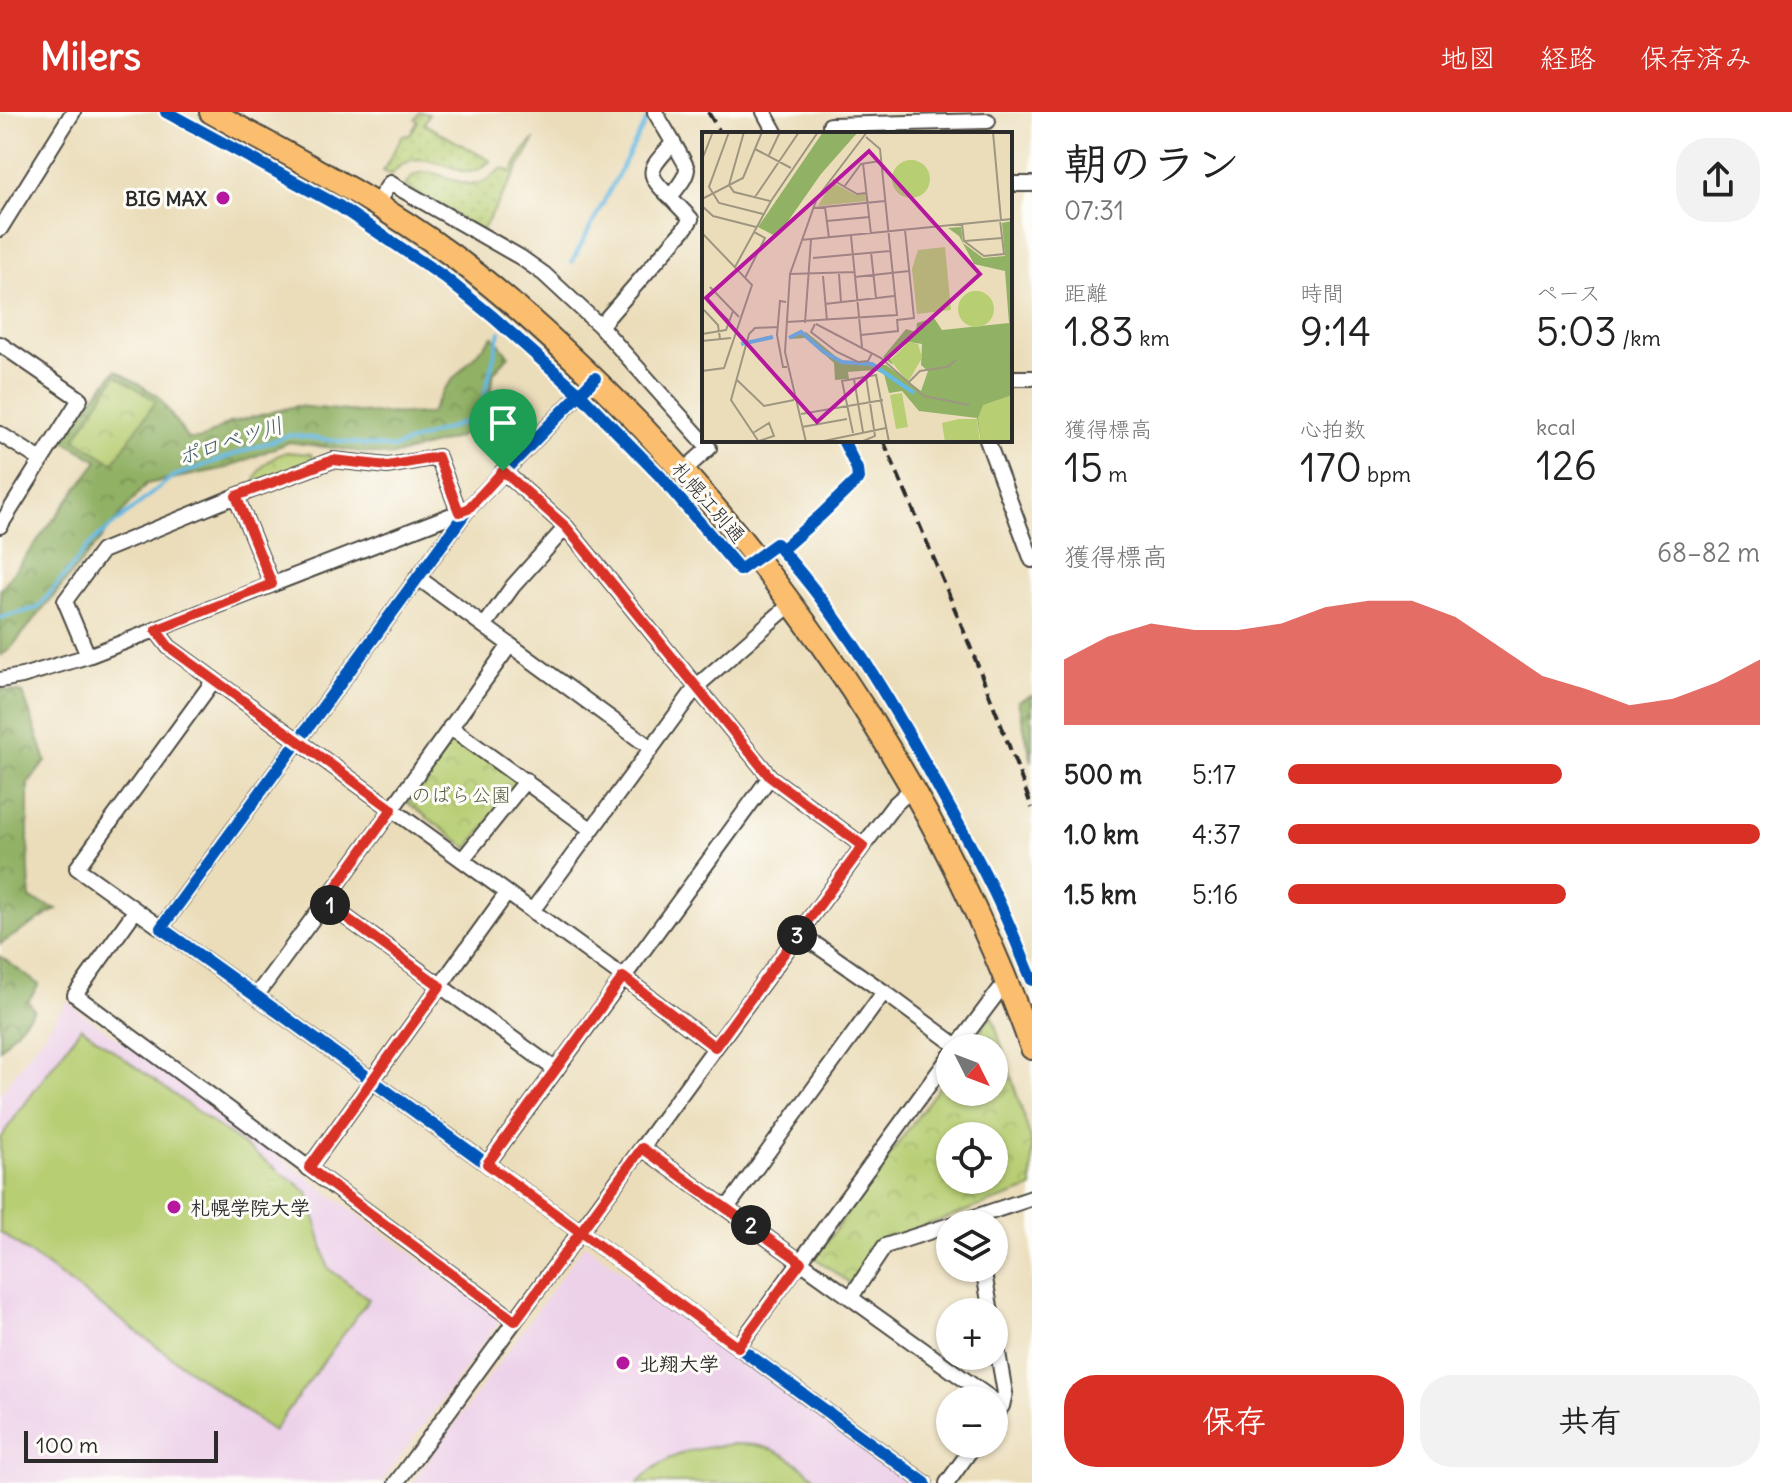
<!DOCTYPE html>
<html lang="ja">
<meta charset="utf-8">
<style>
body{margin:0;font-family:Delius,"Klee One",sans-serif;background:#f2f2f2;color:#222;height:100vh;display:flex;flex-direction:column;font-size:30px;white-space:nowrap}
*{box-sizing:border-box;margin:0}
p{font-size:26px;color:#767676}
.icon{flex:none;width:44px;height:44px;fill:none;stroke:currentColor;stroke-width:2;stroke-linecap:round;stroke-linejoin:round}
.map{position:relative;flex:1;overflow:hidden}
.sheet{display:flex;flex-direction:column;background:#fff;width:760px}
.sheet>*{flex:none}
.needle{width:52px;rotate:132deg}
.buttons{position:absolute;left:936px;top:922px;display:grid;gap:16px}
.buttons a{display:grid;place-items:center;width:72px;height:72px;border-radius:50%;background:#fff;box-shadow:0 2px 6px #0004;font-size:40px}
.scale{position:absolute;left:24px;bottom:20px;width:194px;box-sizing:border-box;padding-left:8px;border:4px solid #2b2b2b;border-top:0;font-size:22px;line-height:28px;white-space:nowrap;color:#2b2b2b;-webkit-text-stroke:6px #fdfcf7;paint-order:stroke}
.pin{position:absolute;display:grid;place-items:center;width:68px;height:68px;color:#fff;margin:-82px -34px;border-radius:50% 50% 50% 0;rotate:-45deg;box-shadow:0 0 8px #0007}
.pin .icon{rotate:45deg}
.km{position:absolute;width:40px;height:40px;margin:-20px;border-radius:50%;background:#222;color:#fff;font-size:22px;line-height:40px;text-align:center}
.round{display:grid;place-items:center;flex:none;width:84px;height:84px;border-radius:32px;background:#f2f2f2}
.head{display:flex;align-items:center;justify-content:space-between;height:136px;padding:0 32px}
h1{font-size:44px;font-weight:600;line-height:60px}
.stats{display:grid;grid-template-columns:repeat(3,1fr);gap:12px;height:136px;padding:8px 32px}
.stats div{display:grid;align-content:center}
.stats b{font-size:40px;font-weight:600}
.stats small{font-size:22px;font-weight:400}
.stats p{font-size:22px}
.chart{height:224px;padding:16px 32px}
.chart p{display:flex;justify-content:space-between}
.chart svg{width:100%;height:144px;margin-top:8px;fill:#d93025;opacity:.7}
.primary-button{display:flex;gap:16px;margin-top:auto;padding:16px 32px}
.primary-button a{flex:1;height:92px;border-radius:32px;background:#d93025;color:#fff;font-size:32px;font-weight:600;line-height:92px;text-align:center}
.primary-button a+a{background:#f2f2f2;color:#222}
ul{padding:0 32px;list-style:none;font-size:26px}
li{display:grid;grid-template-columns:128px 96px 1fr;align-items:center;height:60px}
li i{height:20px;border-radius:10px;background:#d93025}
header{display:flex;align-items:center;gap:48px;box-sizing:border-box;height:112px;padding:0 40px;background:#d93025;color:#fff}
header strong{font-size:38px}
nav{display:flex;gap:44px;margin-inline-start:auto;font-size:28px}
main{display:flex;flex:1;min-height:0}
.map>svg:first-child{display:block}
.built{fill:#edd1e9}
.grass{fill:url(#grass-dots);stroke:#717c4f;stroke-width:2}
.forest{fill:url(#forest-crowns);stroke:#5e6e48;stroke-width:2}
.park{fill:url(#park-crowns);stroke:#717c4f;stroke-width:2;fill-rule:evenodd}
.pitch{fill:#b7ce73;stroke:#717c4f;stroke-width:2}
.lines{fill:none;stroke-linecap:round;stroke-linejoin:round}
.stream{stroke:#66b9e2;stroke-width:4}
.minor-casing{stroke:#484640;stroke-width:18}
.highway-casing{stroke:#484640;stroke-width:26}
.minor{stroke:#fff;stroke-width:14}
.highway{stroke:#fbbe6e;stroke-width:22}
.rail{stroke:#2b2b2b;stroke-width:4;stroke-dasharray:12 6;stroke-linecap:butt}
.cycleway-casing{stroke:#fdfcf7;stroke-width:17}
.cycleway{stroke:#0057b8;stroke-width:12}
.route-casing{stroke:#fff;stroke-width:16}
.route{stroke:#d93025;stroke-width:10}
.poi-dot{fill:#b5179e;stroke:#fdfcf7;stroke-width:3}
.labels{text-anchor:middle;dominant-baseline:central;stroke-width:6;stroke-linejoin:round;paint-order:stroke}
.poi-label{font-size:20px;font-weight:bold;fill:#2b2b2b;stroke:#fdfcf7;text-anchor:start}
.street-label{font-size:20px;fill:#2b2b2b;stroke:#fdfcf7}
.park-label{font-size:20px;fill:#555c41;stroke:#fdfcf7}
.water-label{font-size:22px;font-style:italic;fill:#405d6b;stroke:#fdfcf7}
.inset-river{fill:none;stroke:#66b9e2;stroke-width:4}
.inset-road{fill:none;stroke:#9e9681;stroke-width:2}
.view{fill:#b5179e;fill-opacity:0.15;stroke:#b5179e;stroke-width:4}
.inset-edge{fill:none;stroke:#2b2b2b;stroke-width:4}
</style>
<header>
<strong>Milers</strong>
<nav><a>地図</a><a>経路</a><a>保存済み</a></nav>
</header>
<main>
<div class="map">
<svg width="1032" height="1371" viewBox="0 0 1032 1371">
<defs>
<pattern id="grass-dots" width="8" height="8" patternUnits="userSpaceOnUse" patternTransform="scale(2)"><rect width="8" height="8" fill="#b7ce73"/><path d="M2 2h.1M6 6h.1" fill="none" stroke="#9eb164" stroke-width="1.8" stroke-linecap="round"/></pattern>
<pattern id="forest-crowns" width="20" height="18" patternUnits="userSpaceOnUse" patternTransform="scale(2)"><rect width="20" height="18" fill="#91b165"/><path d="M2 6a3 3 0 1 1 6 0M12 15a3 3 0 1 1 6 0" fill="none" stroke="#779053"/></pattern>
<pattern id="park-crowns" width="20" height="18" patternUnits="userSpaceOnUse" patternTransform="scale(2)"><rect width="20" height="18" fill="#b7ce73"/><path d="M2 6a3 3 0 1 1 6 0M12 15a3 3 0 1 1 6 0" fill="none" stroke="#9eb164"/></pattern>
</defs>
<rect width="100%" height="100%" fill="#fdfcf7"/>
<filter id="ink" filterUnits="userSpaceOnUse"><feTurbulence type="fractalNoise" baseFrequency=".0125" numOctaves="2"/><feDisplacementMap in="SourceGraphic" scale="16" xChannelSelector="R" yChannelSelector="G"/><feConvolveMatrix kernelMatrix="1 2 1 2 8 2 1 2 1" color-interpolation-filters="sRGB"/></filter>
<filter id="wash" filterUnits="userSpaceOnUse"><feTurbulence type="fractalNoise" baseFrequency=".006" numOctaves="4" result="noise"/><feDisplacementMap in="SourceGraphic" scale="32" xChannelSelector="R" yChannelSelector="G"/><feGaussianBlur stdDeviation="1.8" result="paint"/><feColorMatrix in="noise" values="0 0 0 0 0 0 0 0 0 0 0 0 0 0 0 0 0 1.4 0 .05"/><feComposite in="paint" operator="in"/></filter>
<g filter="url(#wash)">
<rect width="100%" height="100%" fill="#ebddba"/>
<!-- built -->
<path class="built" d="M67 890 501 1207 381 1371H0V982Z
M585 1132 913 1371H412Z"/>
<!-- grass -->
<path class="grass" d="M419 0 429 2 424 12 491 49C484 54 477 60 468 60 462 60 455 56 449 54 425 46 408 41 391 63L383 59 402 24 410 23 418 9 415 7Z
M535 27 482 119 405 74C423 42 451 75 476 72 489 70 493 62 503 56L512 60 524 38Z"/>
<!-- forest -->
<path class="forest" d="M493 224 509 244 494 260 484 311 456 326 391 344 289 330 227 356 146 372 10 537 0 544V478L98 349 64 329 90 290 116 258 158 284 188 327H201L229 311 296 294 368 301 430 302 444 277Z
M0 577 23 581 46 649 28 671V731L30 787 57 797 0 832Z
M1032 583V650L1018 589Z
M0 844 39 873 28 889 34 898 0 937Z"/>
<!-- park -->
<path class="park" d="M116 263 156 289 113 351 75 327Z
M286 340 311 342 314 348 254 373C257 355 270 346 286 340Z
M456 623 520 669 468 736 408 691Z
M992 903 1032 1031V1076L886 1127 854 1174 815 1146 950 960V980H994V936H968ZM950 1024H994V1068H950Z"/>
<!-- pitch -->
<path class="pitch" d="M81 915 308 1080 328 1156 369 1187 273 1319 0 1120V1026Z
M733 1332C742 1332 751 1332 760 1334 783 1338 804 1355 820 1371H638C664 1341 696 1336 733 1332Z"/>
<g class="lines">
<!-- stream -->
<path class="stream" d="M572 150 651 0
M0 506 38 496 91 431 172 365 289 323 393 336 479 305 500 220"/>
</g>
</g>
<g filter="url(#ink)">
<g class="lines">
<defs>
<path id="minor" d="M764 0 776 22
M830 13 988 9
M1010 72H1032
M670 85C643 59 650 58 672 32
M376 92 390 71 520 145 544 162 600 214 709 336 683 359
M0 117 73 0
M600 214 686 115 691 107 670 85C676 77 686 67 687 57 687 52 660 9 655 0
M0 232 80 287 0 414
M595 266 468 397 161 816 256 884 925 1371
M1010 266H1032
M0 322 41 348
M987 328 1032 448
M503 359 566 415 770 665 863 734
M236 384 272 472
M417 465 651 636
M485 513 513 474 566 415
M156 518 169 535 623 865 715 935
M88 544 65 489 102 439 236 384 333 348 388 354 438 345 459 400
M0 568 22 564 88 544 467 397
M450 615 592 718
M462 748 526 668
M325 790 556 958
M135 799 75 883 515 1209
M532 799 697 574 792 491
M161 816 77 756 214 568
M799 821 884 880 957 934
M256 884 325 790 510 533
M956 936 1007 868
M642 1036 993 1288
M487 1052 770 665
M309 1056 507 781
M727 1096 884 880
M954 1112 1032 1086
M983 1156 991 1200
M851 1185 885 1134 950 1113
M994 1218 1005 1281 1002 1294 994 1305
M738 1235 950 944
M396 1371 863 734 894 693 913 676
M947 1371 975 1332"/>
<path id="highway" d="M211 0C293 45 377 88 453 144 521 195 584 255 643 316 813 495 948 703 1032 936"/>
</defs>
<!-- minor casing -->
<use href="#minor" class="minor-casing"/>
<!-- highway casing -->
<use href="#highway" class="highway-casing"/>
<!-- minor -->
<use href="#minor" class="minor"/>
<!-- highway -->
<use href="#highway" class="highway"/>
<!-- rail -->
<path class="rail" d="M708 0 721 22
M883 328C936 450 987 571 1032 696"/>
<defs>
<path id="cycleway" d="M166 0 339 94 444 165 493 205 580 282 660 364 740 458 776 432 781 438 821 403 858 367 857 357 843 328
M595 266 468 397 161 816 256 884 925 1371
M781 438C843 508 891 589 936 671 953 703 972 735 988 768 1005 800 1018 835 1032 868"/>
</defs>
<!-- cycleway casing -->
<use href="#cycleway" class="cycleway-casing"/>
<!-- cycleway -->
<use href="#cycleway" class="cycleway"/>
</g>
</g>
<g class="lines" filter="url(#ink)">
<defs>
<path id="route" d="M503 359 468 397 459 400 438 345 388 354 333 348 236 384 272 472 156 518 169 535 392 697 325 790 440 874 309 1056 515 1209 642 1036 801 1150 738 1235 487 1052 623 865 715 935 863 734 770 665 566 415 503 359"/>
</defs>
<!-- route casing -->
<use href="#route" class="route-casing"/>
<!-- route -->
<use href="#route" class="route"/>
</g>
<!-- markers -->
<g class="poi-dot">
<circle cx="223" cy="86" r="8"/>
<circle cx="174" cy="1095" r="8"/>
<circle cx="623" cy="1251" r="8"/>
</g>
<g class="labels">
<!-- poi labels -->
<g class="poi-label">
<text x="207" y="86" text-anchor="end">BIG MAX</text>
<text x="190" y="1095">札幌学院大学</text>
<text x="639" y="1251">北翔大学</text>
</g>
<!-- street labels -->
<g class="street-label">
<text transform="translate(709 390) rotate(49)">札幌江別通</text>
</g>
<!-- park labels -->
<g class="park-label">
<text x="461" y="682">のばら公園</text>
</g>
<!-- water labels -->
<g class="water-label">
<text transform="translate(230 329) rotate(-18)">ポロベツ川</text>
</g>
</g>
<!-- overview -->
<g transform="translate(702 20)">
<rect width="310" height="310" fill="#ebddba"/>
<path d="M121 0H156L119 42 75 105 56 95ZM310 89V310H279L275 286 217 279 200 259 187 261 182 242 173 238 146 240 147 247 133 248 132 231 104 206 88 207 104 200 143 232 184 233 219 259 226 239 219 233 220 212 207 210 187 224 191 233 181 225 204 197 214 200 215 191 232 186 240 198 307 191 303 139 272 132 257 104 246 96 259 95 261 111 281 126 303 124 300 91Z" fill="#91b165"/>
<path d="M130 50 154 63 163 61 164 69 116 74ZM310 263V310H279L276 286 281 273Z" fill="#b7ce73"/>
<path d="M190 47a19 19 0 1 1 38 0a19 19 0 1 1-38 0ZM243 115 249 178 215 182 210 137 216 118ZM256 177a18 18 0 1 1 36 0a18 18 0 1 1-36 0ZM207 210 216 212 220 226 206 250 188 228ZM200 261 206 295 194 297 188 263ZM257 287H275L278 310H243L240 291Z" fill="#b7ce73"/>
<path class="inset-river" d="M87 206 99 200 122 220 140 230 170 232 212 261M39 212 71 205"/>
<path class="inset-road" d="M27 0 7 55 17 71 61 82M42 0 27 53 32 60 68 69M291 0 299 88M53 17 89 36M67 23 78 0M0 28 10 2M161 31 169 102M131 48 155 62 164 61M142 55 159 32 178 29M53 65 97 0M0 67 41 46 60 0M0 74 11 84 54 95M123 75 127 106M112 76 183 69M125 89 167 85M260 92 262 109 282 124 302 122 298 88M0 101 50 153 22 236 0 239M149 104 160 215M99 108 310 87M263 109 300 106M169 120 174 166M111 126 188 119M33 135 69 69 116 0M88 142 153 140M137 142 139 170M121 144 125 189M153 145 207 139M43 146 63 106 52 100M8 155 37 185M84 170 78 169 75 203 81 235H85M9 171 27 189M123 172 192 164M2 178 16 193 18 207M195 188 212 186 203 98M85 190 195 183 178 17 164 5M103 191 109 108M113 192 109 200 135 220 156 230 166 229 170 221M114 192 179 226 222 264 267 273M0 202 24 198 31 179M159 203 196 199 195 187M0 209 29 206M152 247 161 300M35 248 62 274 92 268M206 251 218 239 245 235 254 228M99 282 181 268M100 295 145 287M51 301 67 291 72 304 57 309M151 301 140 249 174 243 187 310M57 310 29 268 47 202 53 196 76 195M104 310 83 220 88 142 115 66 165 0M117 310 184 296M159 310 173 304 164 245"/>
<path class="view" d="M167 19 278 142 115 290 4 166Z"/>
<rect width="310" height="310" class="inset-edge"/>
</g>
</svg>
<div class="buttons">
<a><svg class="needle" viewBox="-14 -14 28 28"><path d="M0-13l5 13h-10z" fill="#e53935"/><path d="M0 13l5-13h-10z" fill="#767676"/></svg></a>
<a><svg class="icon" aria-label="locate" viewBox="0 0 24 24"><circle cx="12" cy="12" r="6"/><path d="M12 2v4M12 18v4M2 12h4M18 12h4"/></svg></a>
<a><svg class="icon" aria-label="layers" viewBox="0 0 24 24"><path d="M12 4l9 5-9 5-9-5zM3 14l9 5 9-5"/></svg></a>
<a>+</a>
<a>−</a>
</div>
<div class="scale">100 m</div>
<div class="pin" style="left:503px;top:359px;background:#1e9e55"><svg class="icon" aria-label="arrive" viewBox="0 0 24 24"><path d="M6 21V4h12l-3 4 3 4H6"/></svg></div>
<b class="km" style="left:330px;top:793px">1</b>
<b class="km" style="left:751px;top:1113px">2</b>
<b class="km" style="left:797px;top:823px">3</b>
</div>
<section class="sheet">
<div class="head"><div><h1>朝のラン</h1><p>07:31</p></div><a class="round"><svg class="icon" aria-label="share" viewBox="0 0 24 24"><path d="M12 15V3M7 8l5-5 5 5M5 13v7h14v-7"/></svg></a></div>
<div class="stats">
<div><p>距離</p><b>1.83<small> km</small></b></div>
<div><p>時間</p><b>9:14</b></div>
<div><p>ペース</p><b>5:03<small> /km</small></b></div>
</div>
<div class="stats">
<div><p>獲得標高</p><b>15<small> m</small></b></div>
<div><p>心拍数</p><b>170<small> bpm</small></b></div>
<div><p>kcal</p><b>126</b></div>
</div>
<div class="chart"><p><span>獲得標高</span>68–82 m</p>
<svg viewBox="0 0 160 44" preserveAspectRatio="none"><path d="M0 44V24L10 17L20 13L30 15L40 15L50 13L60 8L70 6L80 6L90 11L100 20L110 29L120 33L130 38L140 36L150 31L160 24V44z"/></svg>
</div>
<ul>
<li><b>500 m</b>5:17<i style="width:58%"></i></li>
<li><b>1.0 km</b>4:37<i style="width:100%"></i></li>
<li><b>1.5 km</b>5:16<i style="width:59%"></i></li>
</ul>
<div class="primary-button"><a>保存</a><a>共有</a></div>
</section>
</main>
